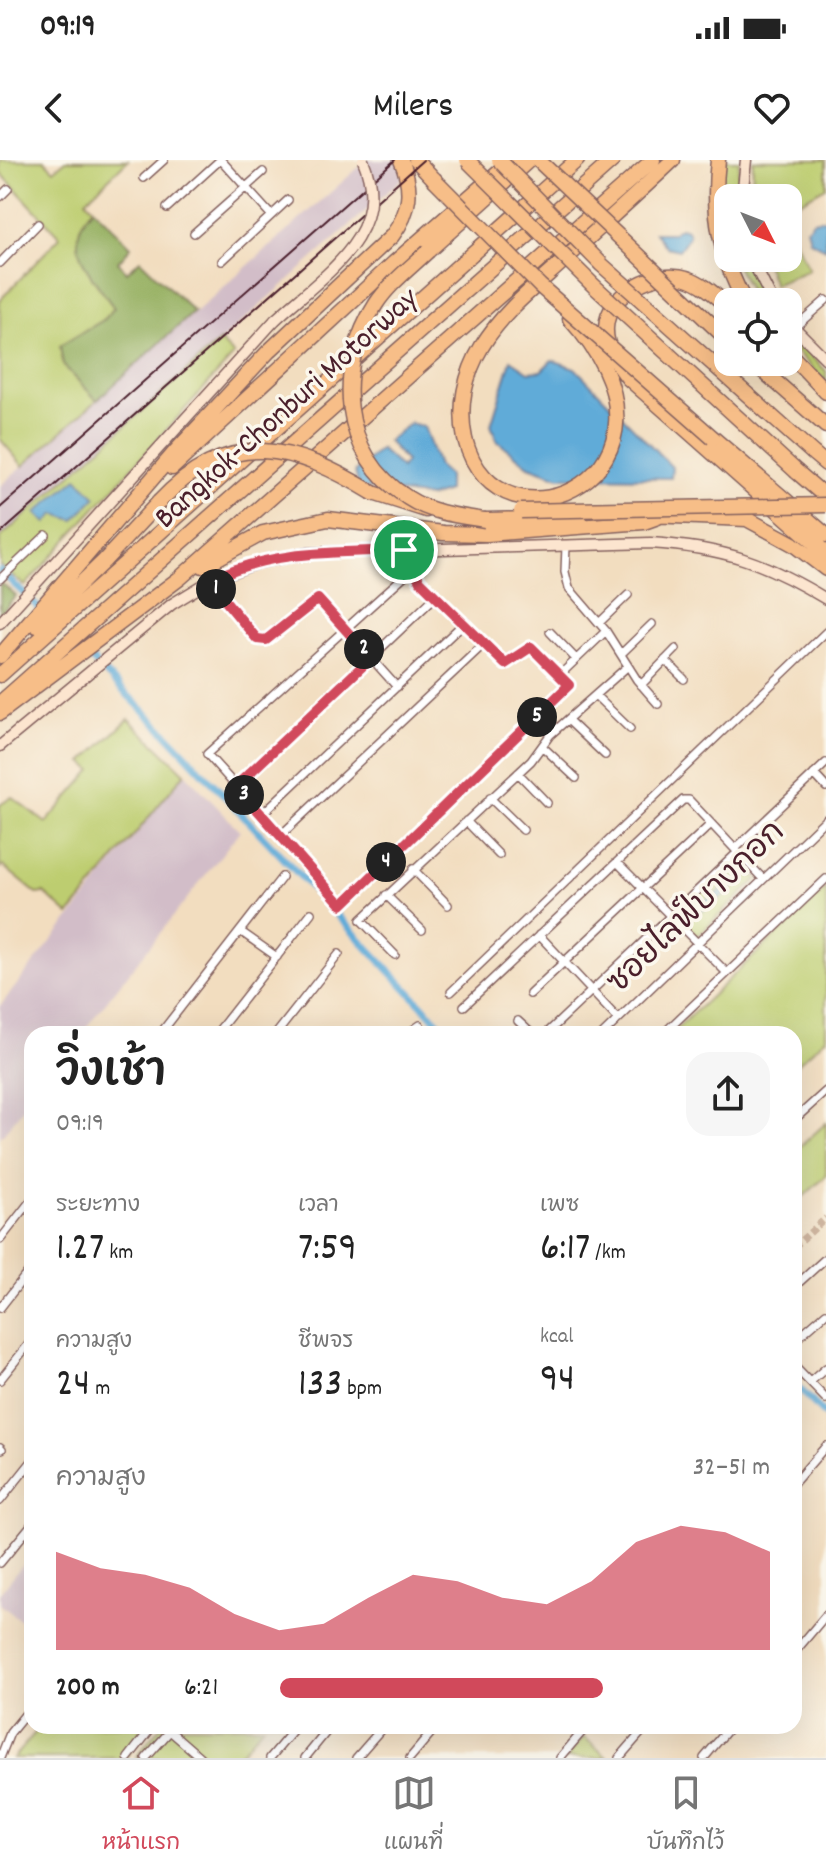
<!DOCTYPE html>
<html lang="th">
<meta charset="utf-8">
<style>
body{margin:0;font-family:Dekko,"Playpen Sans Thai",sans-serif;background:#f6f6f6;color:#222;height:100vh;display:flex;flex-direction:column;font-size:30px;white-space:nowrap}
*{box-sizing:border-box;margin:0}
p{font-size:26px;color:#767676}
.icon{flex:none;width:44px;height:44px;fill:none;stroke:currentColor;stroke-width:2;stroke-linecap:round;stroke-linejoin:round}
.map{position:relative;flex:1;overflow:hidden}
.sheet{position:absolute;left:24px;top:866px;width:778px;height:708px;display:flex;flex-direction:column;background:#fff;border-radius:24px;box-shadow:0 8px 32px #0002}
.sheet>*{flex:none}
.needle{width:52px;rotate:132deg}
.buttons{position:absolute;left:714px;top:24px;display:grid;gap:16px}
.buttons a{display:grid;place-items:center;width:88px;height:88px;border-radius:16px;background:#fff;box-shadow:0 8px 32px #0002;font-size:40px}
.pin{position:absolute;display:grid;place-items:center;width:68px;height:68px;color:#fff;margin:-34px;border:4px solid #fff;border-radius:50%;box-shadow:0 2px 8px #0007}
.km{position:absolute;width:40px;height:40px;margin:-20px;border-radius:50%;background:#222;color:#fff;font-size:22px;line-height:40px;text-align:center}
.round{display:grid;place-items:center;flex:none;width:84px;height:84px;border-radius:24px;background:#f6f6f6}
.head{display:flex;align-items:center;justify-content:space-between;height:136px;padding:0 32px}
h1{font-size:44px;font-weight:600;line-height:60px}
.metrics{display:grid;grid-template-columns:repeat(3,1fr);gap:12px;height:136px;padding:8px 32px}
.metrics div{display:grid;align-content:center}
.metrics b{font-size:40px;font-weight:600}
.metrics small{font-size:22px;font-weight:400}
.metrics p{font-size:22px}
.chart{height:224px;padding:16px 32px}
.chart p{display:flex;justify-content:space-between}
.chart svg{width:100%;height:144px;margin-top:8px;fill:#d1495b;opacity:.7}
ul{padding:0 32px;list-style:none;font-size:26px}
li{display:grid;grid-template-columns:128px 96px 1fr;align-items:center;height:60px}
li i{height:20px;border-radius:10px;background:#d1495b}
.status{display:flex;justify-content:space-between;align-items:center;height:56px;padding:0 40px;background:#fff;direction:ltr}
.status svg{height:22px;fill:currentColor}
header{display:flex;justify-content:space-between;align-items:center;height:104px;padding:0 32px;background:#fff;font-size:36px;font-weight:600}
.menu{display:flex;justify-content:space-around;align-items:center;height:112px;border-top:2px solid #e0e0e0;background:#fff;font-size:22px;color:#767676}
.menu a{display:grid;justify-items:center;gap:4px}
.menu .active{color:#d1495b}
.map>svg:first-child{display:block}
.industrial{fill:#d2bdc8}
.green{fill:#bdcd6f;stroke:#84764d;stroke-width:2}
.forest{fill:#96b062;stroke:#706846;stroke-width:2}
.water{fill:#60abd8;stroke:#556582;stroke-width:2}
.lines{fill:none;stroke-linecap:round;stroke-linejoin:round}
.canal{stroke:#60abd8;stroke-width:7}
.minor-tunnel{stroke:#d0b7a1;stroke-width:7;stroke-dasharray:7 3.5;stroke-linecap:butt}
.minor-casing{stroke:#85625f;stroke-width:10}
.secondary-casing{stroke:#85625f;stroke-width:13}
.motorway-casing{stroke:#85625f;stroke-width:17}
.minor{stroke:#fff;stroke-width:7}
.secondary{stroke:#fce5cf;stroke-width:10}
.motorway{stroke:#f7be88;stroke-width:14}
.rail{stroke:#4a1f2b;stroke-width:2}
.secondary-bridge-casing{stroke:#85625f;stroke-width:13;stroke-linecap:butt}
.motorway-bridge-casing{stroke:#85625f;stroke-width:17;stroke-linecap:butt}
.secondary-bridge{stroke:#fce5cf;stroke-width:10}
.motorway-bridge{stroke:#f7be88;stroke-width:14}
.route-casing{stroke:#fff;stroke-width:16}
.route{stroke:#d1495b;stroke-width:10}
.labels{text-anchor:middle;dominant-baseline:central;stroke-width:7;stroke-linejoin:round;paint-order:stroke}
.street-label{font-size:32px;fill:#4a1f2b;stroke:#fbf7ec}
</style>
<div class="status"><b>09:19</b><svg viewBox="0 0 49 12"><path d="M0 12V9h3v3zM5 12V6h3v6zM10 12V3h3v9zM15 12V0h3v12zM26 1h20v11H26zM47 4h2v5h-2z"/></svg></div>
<header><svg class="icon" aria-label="back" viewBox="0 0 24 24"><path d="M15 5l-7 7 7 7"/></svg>Milers<svg class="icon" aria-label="heart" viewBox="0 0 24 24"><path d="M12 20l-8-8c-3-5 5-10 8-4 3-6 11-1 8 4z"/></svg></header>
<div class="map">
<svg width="826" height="1598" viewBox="0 0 826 1598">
<rect width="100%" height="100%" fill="#fbf7ec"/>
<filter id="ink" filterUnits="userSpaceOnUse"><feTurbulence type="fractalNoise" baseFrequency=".0125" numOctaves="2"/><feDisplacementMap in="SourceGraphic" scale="16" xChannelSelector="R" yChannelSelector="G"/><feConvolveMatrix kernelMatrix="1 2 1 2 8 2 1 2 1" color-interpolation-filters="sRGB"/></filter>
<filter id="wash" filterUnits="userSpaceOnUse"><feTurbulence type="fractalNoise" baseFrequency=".006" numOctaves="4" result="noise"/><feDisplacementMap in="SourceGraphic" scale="32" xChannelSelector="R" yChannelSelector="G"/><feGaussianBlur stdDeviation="1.8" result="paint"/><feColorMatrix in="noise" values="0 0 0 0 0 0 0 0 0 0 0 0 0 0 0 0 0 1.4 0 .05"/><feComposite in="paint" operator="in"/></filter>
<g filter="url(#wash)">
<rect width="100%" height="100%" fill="#f2ddbf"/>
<!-- industrial -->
<path class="industrial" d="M367 0H423L0 378V326Z
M185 613 240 671 81 874H32V937L0 978V846Z
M32 1393V1470L0 1444V1433Z"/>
<!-- green -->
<path class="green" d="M0 0H44L54 10 66 0H128L86 40 93 48C59 84 91 115 114 148L105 159 60 186 63 205 97 240 23 306 0 279V140L60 77 0 12Z
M725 0H739L737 38H728V81L721 18Z
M753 0H826V27L788 48V38H752Z
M788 66 809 110 774 125 764 98H788Z
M733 98H746L765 142H755Z
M788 173 826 211V222L788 183Z
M220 181 234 195 25 426 0 406V378Z
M129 559 185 613 69 755 44 733 37 734 3 706 0 708V645L12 637 46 663 92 610 83 602Z
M737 696 758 719 696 777 675 755Z
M826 728V878L794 907V874H671Z
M826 963V1016L794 1045V992Z
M41 1566H151L126 1598H13Z
M161 1566H263L236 1598H135Z
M584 1577 608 1598H566Z"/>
<!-- forest -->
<path class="forest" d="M93 48 131 87 118 102 127 112 140 100 194 152 97 240 63 205 60 186 105 159 114 148C92 115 58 85 93 48Z
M0 422 16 436 0 454Z"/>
<!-- water -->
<path class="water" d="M824 59 826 61V89L810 81 807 68 813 61Z
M680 68 687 70 689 76 679 90 666 87 655 73H673Z
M511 200 529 212 541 211 552 200 575 208 672 307 671 318 559 317 529 306 497 281 491 265Z
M410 263 424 267 438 306 448 315V331L429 337 359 327 355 312 380 289 401 308 406 302 388 281Z
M77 318 96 337 74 360 55 354 47 363 36 353Z
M726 717 731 721 734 717 732 730 701 752 703 742 721 731Z"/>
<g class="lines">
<!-- canal -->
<path class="canal" d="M0 411 40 449
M83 491 156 563 449 874
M794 1223 826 1256"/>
</g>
</g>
<g filter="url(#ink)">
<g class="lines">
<!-- minor-tunnel -->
<path class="minor-tunnel" d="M794 1087 826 1058"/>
<defs>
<path id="minor" d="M221 0 271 55
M144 18 164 0
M0 37 8 29
M167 48 220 0
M194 73 263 12
M222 101 288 40
M0 103 38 64
M794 168 826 140
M566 386 565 412 569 428 606 471 637 520 658 544
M404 390 420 421 505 504 531 487 569 525 342 745 207 594 413 408
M0 419 46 375
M209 421 262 481 318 439 397 527
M599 463 628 435
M550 472 576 499
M621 494 652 464
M665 500 684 519
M564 511 606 471
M641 525 676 489
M596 536 630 569
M569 561 605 595
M544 588 576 618
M518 613 547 643
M814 614 826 627
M236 626 436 436
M490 638 523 670
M261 655 465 462
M466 661 499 695
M280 676 485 483
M735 689 826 603
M617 702 727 813
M413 709 448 745
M386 735 422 770
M240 771 277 797
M539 775 618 859
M395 795 361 760 531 601 550 575 628 506
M451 832 826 472
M530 834 711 664
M464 846 683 640H689L763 719
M518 861 532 874
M160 874 282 717
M216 874 311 753
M276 874 339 794
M407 874 420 865
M546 874 738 692
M603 874 826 659
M663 874 826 719
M794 960 826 931
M0 1080 32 1039
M794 1127 826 1098
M0 1148 32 1107
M794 1181 826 1153
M794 1206 826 1239
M0 1220 32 1180
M810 1222 826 1208
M0 1287 2 1289
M794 1323 826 1286
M0 1341 32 1301
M0 1403 32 1364
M794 1493 826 1455
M0 1598 10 1573 32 1546
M128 1598 153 1566
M146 1598 170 1571 200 1597
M270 1598 297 1566
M305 1598 331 1566
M356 1598 384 1566
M410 1598 437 1566
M560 1598 587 1566
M619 1598 647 1566
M704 1598 731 1566"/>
<path id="secondary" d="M742 38 746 0
M751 98 773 142
M788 161 826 199
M0 463 275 160
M0 586 172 444 213 419 258 403 308 393 650 383C724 388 763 401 826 439"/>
<path id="motorway" d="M416 0 434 19
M718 0C712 53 719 95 745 142
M428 91 529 0
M728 146C715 135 703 123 687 118 657 108 607 133 606 168 605 188 617 203 628 218L826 393
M570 159C708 311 497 407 465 279 458 247 465 214 482 186 502 153 532 129 561 103 598 69 636 35 673 0
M788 192 826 232
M753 202 826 266
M713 278 826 375
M814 294 826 304
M172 308 394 103 512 0
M797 312 826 337
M373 333 426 350
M649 355 747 359 793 384 826 409
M485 360 580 358
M203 406 263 373 328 359 443 373 487 374 644 362 658 357
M37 466 104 401 159 342
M0 496 176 291 268 192 392 76C411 51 413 28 401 0
M0 515 577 0
M0 543 613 0
M0 553 180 418 653 0"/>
</defs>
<!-- minor casing -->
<use href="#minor" class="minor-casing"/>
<!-- secondary casing -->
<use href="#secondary" class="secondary-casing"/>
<!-- motorway casing -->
<use href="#motorway" class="motorway-casing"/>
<!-- minor -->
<use href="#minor" class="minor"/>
<!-- secondary -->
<use href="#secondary" class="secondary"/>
<!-- motorway -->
<use href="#motorway" class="motorway"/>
<!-- rail -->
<path class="rail" d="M0 348 395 0
M0 374 423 0"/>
<defs>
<path id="secondary-bridge" d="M275 160C323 115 394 74 363 0"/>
<path id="motorway-bridge" d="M467 0 594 126 797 312
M499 0 602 105 814 294
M538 0 728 180
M434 19 540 126 713 278
M428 91C410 108 389 124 376 144 335 207 339 295 408 338 431 353 459 356 485 360
M159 342C230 266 294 285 373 333
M521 351 826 345"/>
</defs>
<!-- secondary-bridge casing -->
<use href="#secondary-bridge" class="secondary-bridge-casing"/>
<!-- motorway-bridge casing -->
<use href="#motorway-bridge" class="motorway-bridge-casing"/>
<!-- secondary-bridge -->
<use href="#secondary-bridge" class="secondary-bridge"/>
<!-- motorway-bridge -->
<use href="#motorway-bridge" class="motorway-bridge"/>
</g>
</g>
<g class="lines" filter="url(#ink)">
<defs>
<path id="route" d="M404 390 420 421 505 504 531 487 569 525 342 745 236 626 371 498 318 439 266 480 257 479 209 421C268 389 339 393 404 390Z"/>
</defs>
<!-- route casing -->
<use href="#route" class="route-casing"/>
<!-- route -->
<use href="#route" class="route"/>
</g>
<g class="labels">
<!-- street labels -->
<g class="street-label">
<text transform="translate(288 250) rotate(-42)">Bangkok-Chonburi Motorway</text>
<text transform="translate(698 749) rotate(-44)">ซอยไลฟ์บางกอก</text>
</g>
</g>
</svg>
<div class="buttons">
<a><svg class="needle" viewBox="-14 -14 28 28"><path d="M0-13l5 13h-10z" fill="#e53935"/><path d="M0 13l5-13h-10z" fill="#767676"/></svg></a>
<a><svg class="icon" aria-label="locate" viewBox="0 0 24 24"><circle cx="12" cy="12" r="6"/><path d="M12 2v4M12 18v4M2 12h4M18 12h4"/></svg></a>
</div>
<div class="pin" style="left:404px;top:390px;background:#1e9e55"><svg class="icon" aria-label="arrive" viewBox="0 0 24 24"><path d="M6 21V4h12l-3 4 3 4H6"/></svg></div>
<b class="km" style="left:216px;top:429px">1</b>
<b class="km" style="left:364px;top:489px">2</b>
<b class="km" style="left:244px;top:635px">3</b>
<b class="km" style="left:386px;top:702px">4</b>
<b class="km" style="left:537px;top:557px">5</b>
<section class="sheet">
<div class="head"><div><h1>วิ่งเช้า</h1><p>09:19</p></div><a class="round"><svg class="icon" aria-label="share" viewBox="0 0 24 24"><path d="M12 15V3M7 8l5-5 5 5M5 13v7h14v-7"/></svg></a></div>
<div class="metrics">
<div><p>ระยะทาง</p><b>1.27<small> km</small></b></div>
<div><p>เวลา</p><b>7:59</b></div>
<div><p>เพซ</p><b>6:17<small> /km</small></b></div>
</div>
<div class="metrics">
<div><p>ความสูง</p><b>24<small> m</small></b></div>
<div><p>ชีพจร</p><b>133<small> bpm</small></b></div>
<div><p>kcal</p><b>94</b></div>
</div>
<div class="chart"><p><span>ความสูง</span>32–51 m</p>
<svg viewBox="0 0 160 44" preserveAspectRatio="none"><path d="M0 44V14L10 19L20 21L30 25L40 33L50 38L60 36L70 28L80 21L90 23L100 28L110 30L120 23L130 11L140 6L150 8L160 14V44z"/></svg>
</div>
<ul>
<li><b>200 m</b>6:21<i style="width:66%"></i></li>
</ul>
</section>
</div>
<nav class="menu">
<a class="active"><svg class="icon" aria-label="home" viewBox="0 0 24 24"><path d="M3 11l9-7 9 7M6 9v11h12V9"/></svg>หน้าแรก</a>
<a><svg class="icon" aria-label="map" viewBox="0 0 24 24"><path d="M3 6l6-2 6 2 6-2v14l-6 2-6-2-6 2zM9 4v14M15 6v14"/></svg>แผนที่</a>
<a><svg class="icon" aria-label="saved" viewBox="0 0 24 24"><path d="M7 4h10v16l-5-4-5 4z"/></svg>บันทึกไว้</a>
</nav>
